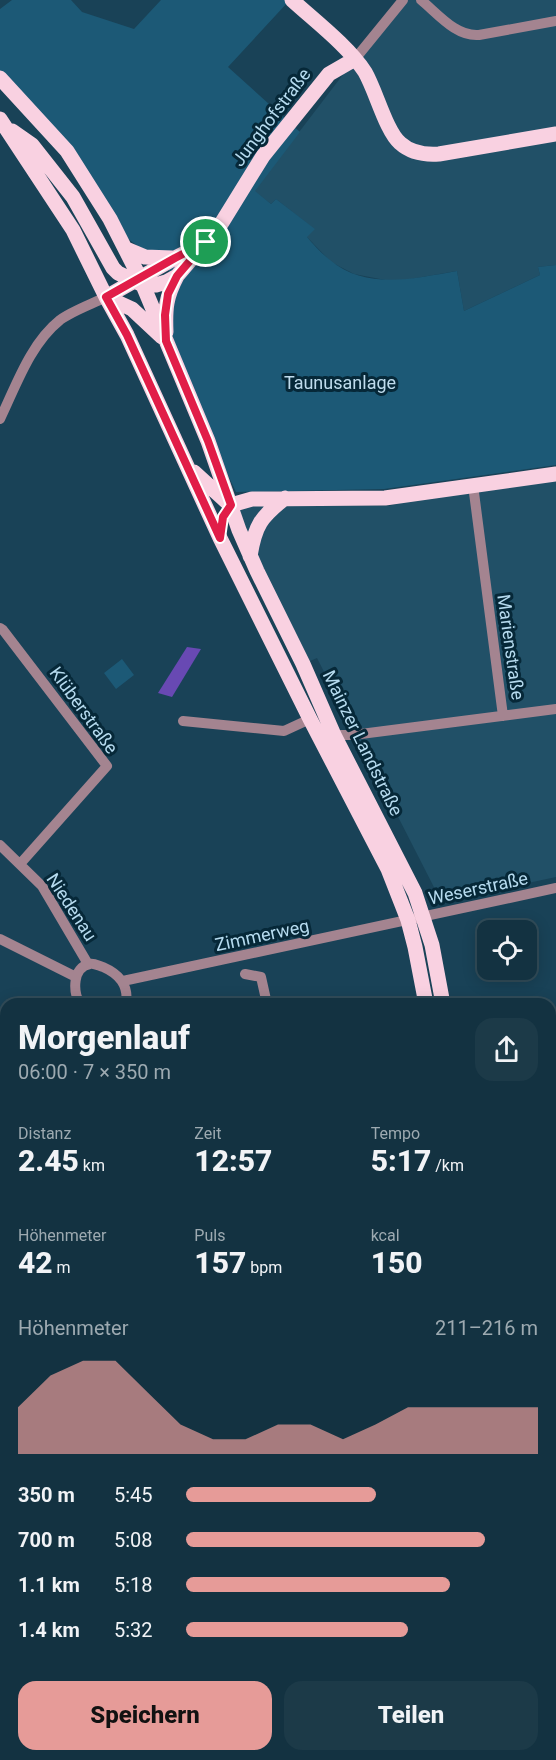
<!DOCTYPE html>
<html lang="de">
<meta charset="utf-8">
<style>
body{margin:0;font-family:Roboto,sans-serif;background:#1c3a48;color:#f1f3f6;height:100vh;display:flex;flex-direction:column;font-size:22px;white-space:nowrap}
*{box-sizing:border-box;margin:0}
p{font-size:20px;color:#9daab1}
.icon{flex:none;width:33px;height:33px;fill:none;stroke:currentColor;stroke-width:2;stroke-linecap:round;stroke-linejoin:round}
.map{position:relative;flex:1;overflow:hidden}
.side{position:absolute;left:0px;top:998px;width:556px;height:764px;display:flex;flex-direction:column;background:#133241;border-radius:18px 18px 0 0;box-shadow:0 3px 15px #0003,0 0 0 2px #324d5a}
.side>*{flex:none}
.buttons{position:absolute;left:477px;top:920px;display:grid;gap:12px}
.buttons a{display:grid;place-items:center;width:60px;height:60px;border-radius:12px;background:#133241;box-shadow:0 3px 15px #0003,0 0 0 2px #324d5a;font-size:30px}
.pin{position:absolute;display:grid;place-items:center;width:51px;height:51px;color:#fff;margin:-26px;border:3px solid #fff;border-radius:50%;box-shadow:0 2px 6px #0007}
.round{display:grid;place-items:center;flex:none;width:63px;height:63px;border-radius:18px;background:#1c3a48}
.head{display:flex;align-items:center;justify-content:space-between;height:102px;padding:0 18px}
h1{font-size:33px;font-weight:800;line-height:45px}
.stats{display:grid;grid-template-columns:repeat(3,1fr);gap:9px;height:102px;padding:6px 18px}
.stats div{display:grid;align-content:center}
.stats b{font-size:30px;font-weight:800}
.stats small{font-size:16px;font-weight:400}
.stats p{font-size:16px}
.chart{height:168px;padding:12px 18px}
.chart p{display:flex;justify-content:space-between}
.chart svg{width:100%;height:108px;margin-top:6px;fill:#e69b98;opacity:.7}
.action{display:flex;gap:12px;margin-top:auto;padding:12px 18px}
.action a{flex:1;height:69px;border-radius:18px;background:#e69b98;color:#111;font-size:24px;font-weight:800;line-height:69px;text-align:center}
.action a+a{background:#1c3a48;color:#f1f3f6}
ul{padding:0 18px;list-style:none;font-size:20px}
li{display:grid;grid-template-columns:96px 72px 1fr;align-items:center;height:45px}
li i{height:15px;border-radius:8px;background:#e69b98}
.map>svg:first-child{display:block}
.built{fill:#215067}
.green{fill:#1c5976}
.water{fill:#6849b3}
.lines{fill:none;stroke-linecap:round;stroke-linejoin:round}
.minor{stroke:#a48490;stroke-width:10}
.major{stroke:#f9d1e1;stroke-width:15}
.route-casing{stroke:#fff;stroke-width:12}
.route{stroke:#e11d48;stroke-width:8}
.labels{text-anchor:middle;dominant-baseline:central;stroke-width:6;stroke-linejoin:round;paint-order:stroke}
.street-label{font-size:18px;fill:#b6dbef;stroke:#062838}
.park-label{font-size:18px;fill:#bfdced;stroke:#062838}
</style>
<div class="map">
<svg width="556" height="1760" viewBox="0 0 556 1760">
<rect width="100%" height="100%" fill="#194257"/>
<!-- built -->
<path class="built" d="M400 0H556V265L538 267 540 275 464 311 457 271 405 280H385L354 274 331 262 306 236 314 229 276 199 271 204 254 191Z
M556 468V877L443 901 439 897 317 658 303 664 231 505 388 506Z
M325 1755H529L530 1760H325Z"/>
<!-- green -->
<path class="green" d="M12 0H71L82 12 134 29 161 0H286L288 2 228 67 300 132 255 191 271 204 276 199 315 229 307 237C314 245 321 253 330 260 367 291 415 278 457 271L464 311 540 275 538 267 556 265V465L384 489 236 492 188 391 166 341 169 269 116 230 67 151 0 78V9Z
M122 659 134 675 116 689 104 673Z"/>
<!-- water -->
<path class="water" d="M187 647 201 649 172 697 158 693Z"/>
<g class="lines">
<!-- minor -->
<path class="minor" d="M421 0C438 14 456 37 479 35L556 21
M355 59 403 0
M0 419C16 386 30 344 60 320 72 311 92 304 106 297
M473 485 503 716
M0 628 3 630 107 766 20 864
M183 721 284 731 310 719
M334 735H353L556 709
M0 845 42 886 88 964
M0 939 76 977
M245 974 261 977 267 1004
M123 981 556 888
M80 1004C73 992 72 967 90 964 94 963 99 966 103 967 119 974 129 985 126 1004
M550 1111 556 1110
M550 1182 556 1181
M0 1211 6 1200
M0 1430 6 1429
M0 1616H6
M316 1755V1760"/>
<!-- major -->
<path class="major" d="M292 0C315 21 348 46 365 72 376 91 386 131 400 143 411 153 425 155 439 154L556 134
M0 78 67 151 110 219 140 278 208 441 239 530 257 571 303 664 334 735 415 893 432 945 443 1004
M0 119 73 230 106 297 127 335 220 538 310 719 388 869 408 920 415 947 426 1004
M12 131 32 145 73 197 113 268 118 273 143 285H156L166 282 177 276 221 224 263 156 329 74 355 59
M126 249 145 257 172 258
M106 297 175 258 201 245
M106 297 132 309 162 337
M166 332C165 308 166 297 177 276
M194 472 229 504
M231 505 252 499 385 498 556 474
M250 556C255 525 261 517 285 498
M550 1418 556 1417
M550 1578 556 1606
M550 1704 555 1731
M554 1723 556 1757"/>
</g>
<g class="lines">
<defs>
<path id="route" d="M206 242 177 276 168 294 165 315 166 341 208 441 231 505 223 517 220 538 127 335 106 297 175 258Z"/>
</defs>
<!-- route casing -->
<use href="#route" class="route-casing"/>
<!-- route -->
<use href="#route" class="route"/>
</g>
<g class="labels">
<!-- street labels -->
<g class="street-label">
<text transform="translate(271 117) rotate(-53)">Junghofstraße</text>
<text transform="translate(511 647) rotate(82)">Marienstraße</text>
<text transform="translate(84 710) rotate(54)">Klüberstraße</text>
<text transform="translate(363 743) rotate(64)">Mainzer Landstraße</text>
<text transform="translate(478 888) rotate(-12)">Weserstraße</text>
<text transform="translate(72 907) rotate(57)">Niedenau</text>
<text transform="translate(262 935) rotate(-12)">Zimmerweg</text>
</g>
<!-- park labels -->
<g class="park-label">
<text x="340" y="382">Taunusanlage</text>
</g>
</g>
</svg>
<div class="buttons">
<a><svg class="icon" aria-label="locate" viewBox="0 0 24 24"><circle cx="12" cy="12" r="6"/><path d="M12 2v4M12 18v4M2 12h4M18 12h4"/></svg></a>
</div>
<div class="pin" style="left:206px;top:242px;background:#1e9e55"><svg class="icon" aria-label="arrive" viewBox="0 0 24 24"><path d="M6 21V4h12l-3 4 3 4H6"/></svg></div>
<section class="side">
<div class="head"><div><h1>Morgenlauf</h1><p>06:00 · 7 × 350 m</p></div><a class="round"><svg class="icon" aria-label="share" viewBox="0 0 24 24"><path d="M12 15V3M7 8l5-5 5 5M5 13v7h14v-7"/></svg></a></div>
<div class="stats">
<div><p>Distanz</p><b>2.45<small> km</small></b></div>
<div><p>Zeit</p><b>12:57</b></div>
<div><p>Tempo</p><b>5:17<small> /km</small></b></div>
</div>
<div class="stats">
<div><p>Höhenmeter</p><b>42<small> m</small></b></div>
<div><p>Puls</p><b>157<small> bpm</small></b></div>
<div><p>kcal</p><b>150</b></div>
</div>
<div class="chart"><p><span>Höhenmeter</span>211–216 m</p>
<svg viewBox="0 0 160 44" preserveAspectRatio="none"><path d="M0 44V25L10 12L20 6L30 6L40 19L50 32L60 38L70 38L80 32L90 32L100 38L110 32L120 25L130 25L140 25L150 25L160 25V44z"/></svg>
</div>
<ul>
<li><b>350 m</b>5:45<i style="width:54%"></i></li>
<li><b>700 m</b>5:08<i style="width:85%"></i></li>
<li><b>1.1 km</b>5:18<i style="width:75%"></i></li>
<li><b>1.4 km</b>5:32<i style="width:63%"></i></li>
</ul>
<div class="action"><a>Speichern</a><a>Teilen</a></div>
</section>
</div>
